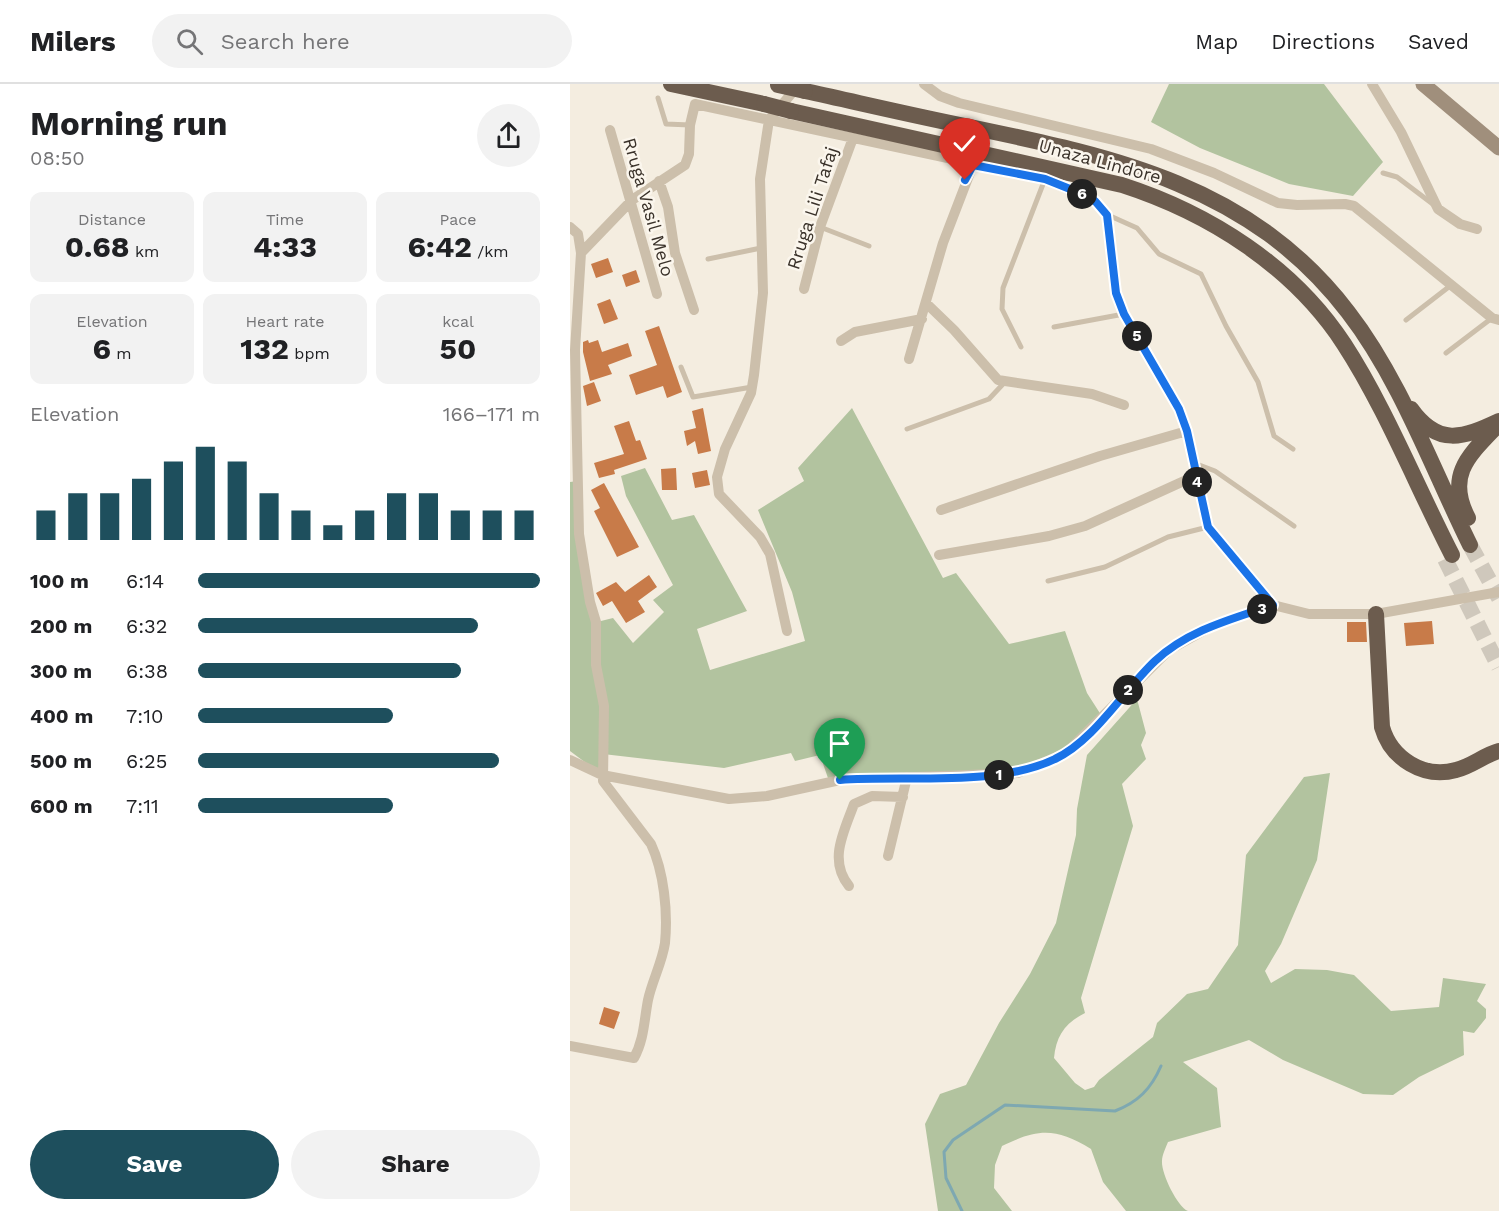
<!DOCTYPE html>
<meta charset="utf-8">
<style>
body{margin:0;font-family:"Work Sans",sans-serif;background:#f2f2f2;color:#202124;height:100vh;display:flex;flex-direction:column;font-size:22px;white-space:nowrap}
*{box-sizing:border-box;margin:0}
p{font-size:20px;color:#757577}
.icon{flex:none;width:33px;height:33px;fill:none;stroke:currentColor;stroke-width:2;stroke-linecap:round;stroke-linejoin:round}
.map{position:relative;flex:1;overflow:hidden}
.details{display:flex;flex-direction:column;background:#fff;width:570px}
.details>*{flex:none}
.pin{position:absolute;display:grid;place-items:center;width:51px;height:51px;color:#fff;margin:-62px -26px;border-radius:50% 50% 50% 0;rotate:-45deg;box-shadow:0 0 6px #0007}
.pin .icon{rotate:45deg}
.km{position:absolute;width:30px;height:30px;margin:-15px;border-radius:50%;background:#222;color:#fff;font-size:16px;line-height:30px;text-align:center}
.round{display:grid;place-items:center;flex:none;width:63px;height:63px;border-radius:32px;background:#f2f2f2}
.head{display:flex;align-items:center;justify-content:space-between;height:102px;padding:0 30px}
h1{font-size:33px;font-weight:700;line-height:45px}
.figures{display:grid;grid-template-columns:repeat(3,1fr);gap:9px;height:102px;padding:6px 30px}
.figures div{display:grid;align-content:center;border-radius:12px;background:#f2f2f2;text-align:center}
.figures b{font-size:30px;font-weight:700}
.figures small{font-size:16px;font-weight:400}
.figures p{font-size:16px}
.chart{height:168px;padding:12px 30px}
.chart p{display:flex;justify-content:space-between}
.chart svg{width:100%;height:108px;margin-top:6px;stroke:#1e4f5d;stroke-width:6}
.button{display:flex;gap:12px;margin-top:auto;padding:12px 30px}
.button a{flex:1;height:69px;border-radius:36px;background:#1e4f5d;color:#fff;font-size:24px;font-weight:700;line-height:69px;text-align:center}
.button a+a{background:#f2f2f2;color:#202124}
ul{padding:0 30px;list-style:none;font-size:20px}
li{display:grid;grid-template-columns:96px 72px 1fr;align-items:center;height:45px}
li i{height:15px;border-radius:8px;background:#1e4f5d}
header{display:flex;align-items:center;gap:36px;box-sizing:border-box;height:84px;padding:0 30px;background:#fff;border-bottom:2px solid #e0e0e0}
header strong{font-size:28px}
nav{display:flex;gap:33px;margin-inline-start:auto;font-size:21px}
.search{width:420px;height:54px;background:#f2f2f2;display:flex;align-items:center;gap:15px;box-sizing:border-box;padding:0 21px;border-radius:33px;color:#757577;font-size:22px}
main{display:flex;flex:1;min-height:0}
.map>svg:first-child{display:block}
.green{fill:#b2c39f}
.lines{fill:none;stroke-linecap:round;stroke-linejoin:round}
.stream{stroke:#7ea8b1;stroke-width:3}
.building{fill:#c87b49}
.trunk-tunnel{stroke:#cfc8bc;stroke-width:16;stroke-dasharray:16 8;stroke-linecap:butt}
.service{stroke:#ccbfab;stroke-width:5}
.minor{stroke:#ccbfab;stroke-width:10}
.secondary{stroke:#a08f7c;stroke-width:15}
.trunk{stroke:#6c5c4e;stroke-width:16}
.trunk-bridge{stroke:#6c5c4e;stroke-width:16}
.route-casing{stroke:#fff;stroke-width:12}
.route{stroke:#1a73e8;stroke-width:8}
.labels{text-anchor:middle;dominant-baseline:central;stroke-width:5;stroke-linejoin:round;paint-order:stroke}
.street-label{font-size:18px;fill:#3a322a;stroke:#fbf6ed}
</style>
<header>
<strong>Milers</strong>
<div class="search"><svg class="icon" aria-label="search" viewBox="0 0 24 24"><circle cx="10" cy="10" r="6"/><path d="M15 15l6 6"/></svg>Search here</div>
<nav><a>Map</a><a>Directions</a><a>Saved</a></nav>
</header>
<main>
<section class="details">
<div class="head"><div><h1>Morning run</h1><p>08:50</p></div><a class="round"><svg class="icon" aria-label="share" viewBox="0 0 24 24"><path d="M12 15V3M7 8l5-5 5 5M5 13v7h14v-7"/></svg></a></div>
<div class="figures">
<div><p>Distance</p><b>0.68<small> km</small></b></div>
<div><p>Time</p><b>4:33</b></div>
<div><p>Pace</p><b>6:42<small> /km</small></b></div>
</div>
<div class="figures">
<div><p>Elevation</p><b>6<small> m</small></b></div>
<div><p>Heart rate</p><b>132<small> bpm</small></b></div>
<div><p>kcal</p><b>50</b></div>
</div>
<div class="chart"><p><span>Elevation</span>166–171 m</p>
<svg viewBox="0 0 160 44" preserveAspectRatio="none"><path d="M5 44V32M15 44V25M25 44V25M35 44V19M45 44V12M55 44V6M65 44V12M75 44V25M85 44V32M95 44V38M105 44V32M115 44V25M125 44V25M135 44V32M145 44V32M155 44V32"/></svg>
</div>
<ul>
<li><b>100 m</b>6:14<i style="width:100%"></i></li>
<li><b>200 m</b>6:32<i style="width:82%"></i></li>
<li><b>300 m</b>6:38<i style="width:77%"></i></li>
<li><b>400 m</b>7:10<i style="width:57%"></i></li>
<li><b>500 m</b>6:25<i style="width:88%"></i></li>
<li><b>600 m</b>7:11<i style="width:57%"></i></li>
</ul>
<div class="button"><a>Save</a><a>Share</a></div>
</section>
<div class="map">
<svg width="929" height="1127" viewBox="0 0 929 1127">
<rect width="100%" height="100%" fill="#f4ede0"/>
<!-- green -->
<path class="green" d="M599 0H754L813 78 783 112 719 100 630 64 581 38Z
M282 324 373 494 386 489 439 560 495 547 517 609 533 634 505 662 448 689 259 697 250 671 225 677 221 669 154 684 33 670 32 691 0 667V398L8 397 9 450 27 538 43 534 63 559 94 528 83 516 103 501 56 412 51 392 75 384 102 436 124 431 177 527 127 545 140 586 235 557 222 508 188 426 234 397 228 384Z
M567 615 576 649 571 661 576 675 552 700 563 742 511 914 515 929C495 939 486 952 484 974L505 999 515 1006 524 1003 529 996 583 953 587 939 617 910 638 905 668 861 676 771 734 693 760 689 747 776 711 860 695 887 701 899 725 885 757 886 784 891 821 927 869 923 873 894 916 900 907 917 916 925V934L904 949 893 947 894 971 849 993 823 1011 793 1010 713 976 679 956 613 978 647 1004 651 1043 598 1058C596 1063 592 1071 592 1077 591 1089 607 1122 618 1127H556L533 1098 521 1065C486 1044 469 1044 432 1062L425 1081 424 1104 442 1127H368L355 1040 370 1010 396 1001 429 939 460 890 486 839 506 751 507 725 517 671Z"/>
<g class="lines">
<!-- stream -->
<path class="stream" d="M392 1127 376 1094 374 1068 383 1056 435 1021 545 1027C568 1018 581 1005 591 982"/>
</g>
<!-- building -->
<path class="building" d="M38 174 43 188 26 194 21 180Z
M66 186 70 198 56 203 52 191Z
M40 215 48 235 34 240 27 220Z
M89 242 112 308 97 314 93 302 66 311 59 291 87 281 75 247Z
M18 256 19 259 28 256 32 268 58 259 62 272 38 281 42 290 20 297 13 268V258Z
M24 298 31 317 17 322 13 302Z
M133 324 141 367 128 370 125 357 117 362 114 347 126 344 122 327Z
M59 337 66 357 70 356 77 375 44 386 45 390 29 394 24 379 54 370 44 342Z
M106 384 107 406H92L91 385Z
M137 386 140 401 125 404 122 389Z
M34 399 69 463 47 473 24 427 30 424 21 406Z
M79 491 87 503 68 517 75 528 56 539 42 517 33 522 26 509 46 498 55 508Z
M862 537 864 560 836 562 834 539Z
M777 538H796L797 558H777Z
M34 923 50 928 44 945 29 940Z"/>
<g class="lines">
<!-- trunk-tunnel -->
<path class="trunk-tunnel" d="M900 461 929 514
M875 475 929 583"/>
<!-- service -->
<path class="service" d="M88 14 96 40 120 41
M813 89 827 93 864 121
M538 131 567 144 589 170 631 190 656 242 688 298 704 352 723 365
M250 143 299 162
M138 175 191 164
M836 236 880 202
M484 243 554 230
M451 263 432 225 433 204 475 95
M876 269 922 234
M111 283 123 313 182 303
M337 345 419 315 434 299
M624 379 645 387 724 442
M478 497 535 483 598 453 638 443"/>
<!-- minor -->
<path class="minor" d="M354 0 370 12 389 19 581 65 644 89 708 119 727 121 775 120 784 122 922 234 929 236
M802 0 831 48 868 125 890 140 907 145
M40 46 87 210
M89 97 98 123 105 169 124 226
M0 143 8 150 11 169 5 266 9 450 20 518 26 538V581L34 622 33 697 81 760C94 788 98 828 95 859 92 879 82 897 78 916 74 937 74 956 64 974L0 962
M11 169 62 116 115 81 119 70 120 41 125 20 475 95 525 117 537 131 546 209 554 230 609 325 617 347 638 443 703 521 739 530H806L929 508
M234 205 250 143 283 54
M357 220 384 246 428 296 522 310 554 321
M271 257 285 248 352 235
M339 275 373 159 403 81
M371 426 530 372 617 347
M369 471 479 452 515 442 625 392
M217 547 200 470 190 453 149 410 147 393 155 365 181 309 184 291 193 209 190 95 199 36 227 3
M0 676 32 691 159 715 197 712 270 696 448 689 496 669 599 566 644 541 703 521
M318 772 337 693
M279 802C258 776 274 748 284 720L302 712 333 713"/>
<!-- secondary -->
<path class="secondary" d="M853 0 929 64"/>
<!-- trunk -->
<path class="trunk" d="M101 0 194 20
M235 7C290 19 345 32 400 43 545 73 682 102 778 228 830 295 862 384 900 461
M221 27 552 101C639 129 723 182 774 260 815 323 847 403 882 471
M841 325C868 363 893 354 929 337
M898 434C876 392 898 372 926 343
M806 530 812 643C821 675 854 695 886 686 902 682 914 671 929 667"/>
<!-- trunk-bridge -->
<path class="trunk-bridge" d="M208 1 235 7
M194 20 221 27"/>
</g>
<g class="lines">
<defs>
<path id="route" d="M270 696C334 691 428 703 485 675 524 657 554 606 585 577 618 546 662 535 703 521L638 443 617 347 609 325 554 230 546 209 537 131 525 117 500 105 475 95 403 81 395 96"/>
</defs>
<!-- route casing -->
<use href="#route" class="route-casing"/>
<!-- route -->
<use href="#route" class="route"/>
</g>
<g class="labels">
<!-- street labels -->
<g class="street-label">
<text transform="translate(530 77) rotate(15)">Unaza Lindore</text>
<text transform="translate(79 123) rotate(74)">Rruga Vasil Melo</text>
<text transform="translate(242 124) rotate(-72)">Rruga Lili Tafaj</text>
</g>
</g>
</svg>
<div class="pin" style="left:270px;top:696px;background:#1e9e55"><svg class="icon" aria-label="arrive" viewBox="0 0 24 24"><path d="M6 21V4h12l-3 4 3 4H6"/></svg></div>
<div class="pin" style="left:395px;top:96px;background:#d93025"><svg class="icon" aria-label="check" viewBox="0 0 24 24"><path d="M5 12l5 5 9-10"/></svg></div>
<b class="km" style="left:429px;top:691px">1</b>
<b class="km" style="left:558px;top:606px">2</b>
<b class="km" style="left:692px;top:525px">3</b>
<b class="km" style="left:627px;top:398px">4</b>
<b class="km" style="left:567px;top:252px">5</b>
<b class="km" style="left:512px;top:110px">6</b>
</div>
</main>
